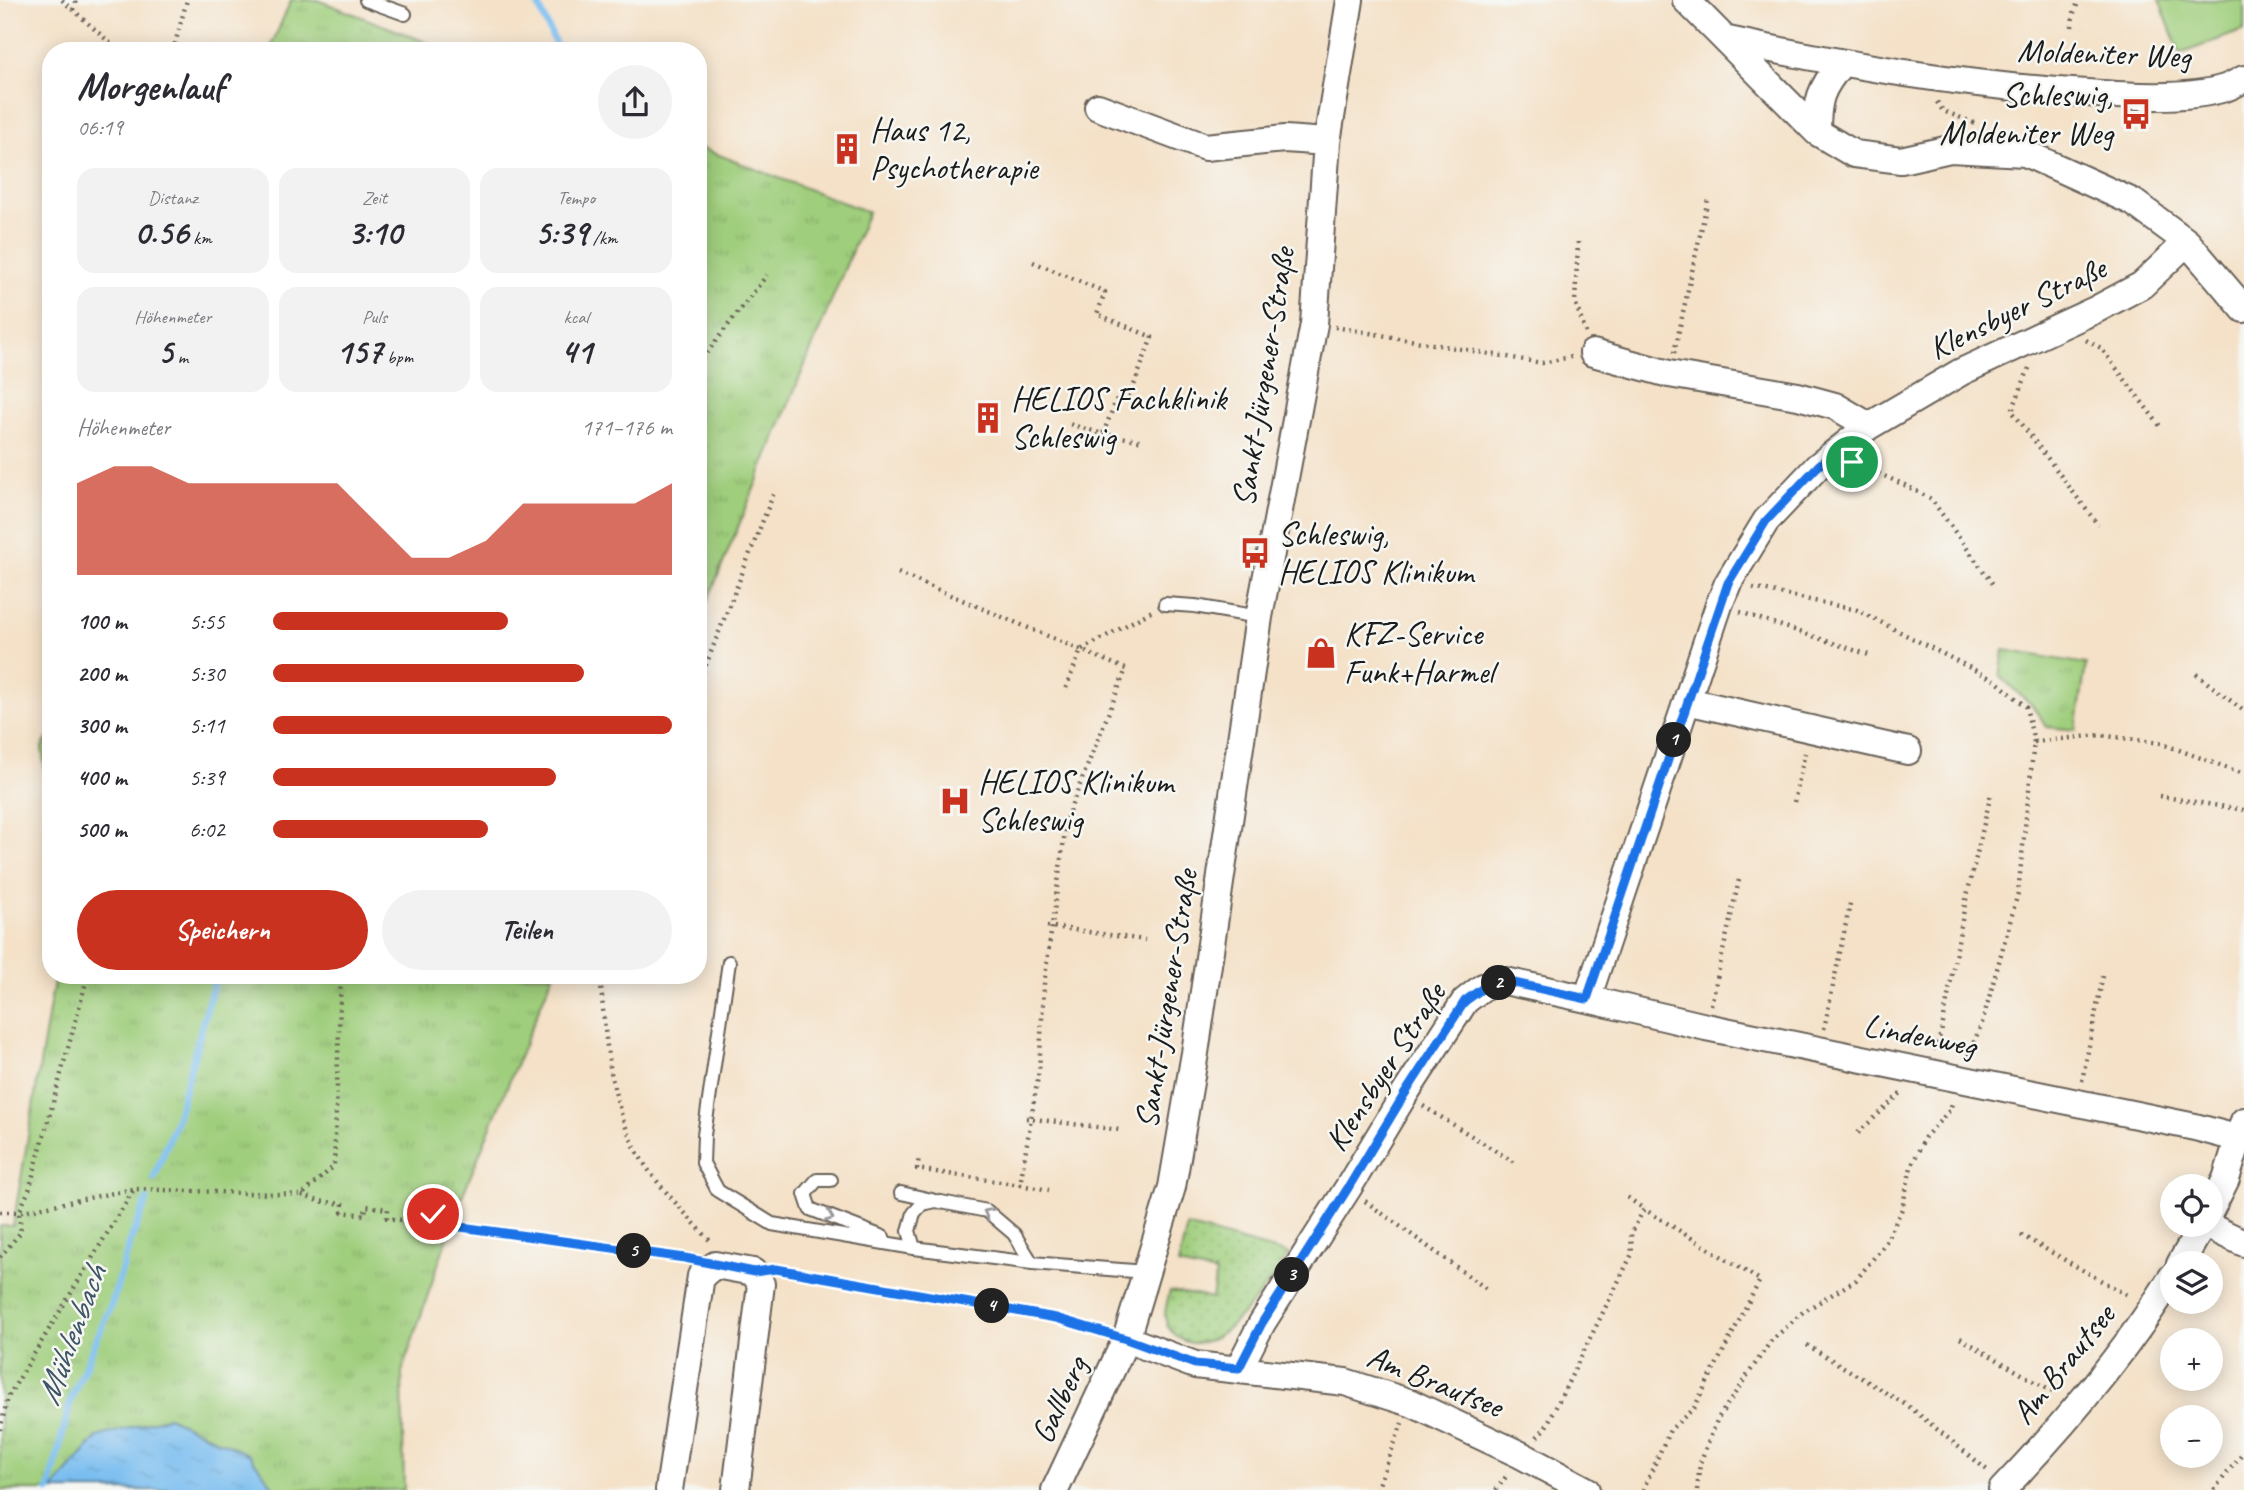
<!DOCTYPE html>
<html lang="de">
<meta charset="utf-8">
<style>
body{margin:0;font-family:Caveat,sans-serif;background:#f2f2f3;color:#2b2b33;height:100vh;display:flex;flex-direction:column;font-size:26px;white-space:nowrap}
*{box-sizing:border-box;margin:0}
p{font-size:23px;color:#7c7c81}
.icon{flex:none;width:38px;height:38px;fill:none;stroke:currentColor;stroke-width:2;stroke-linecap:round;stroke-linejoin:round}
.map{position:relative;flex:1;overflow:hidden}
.drawer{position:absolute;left:42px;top:42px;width:665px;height:942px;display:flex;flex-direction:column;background:#fff;border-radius:28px;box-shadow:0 4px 18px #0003}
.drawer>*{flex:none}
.tools{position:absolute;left:2160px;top:1174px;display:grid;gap:14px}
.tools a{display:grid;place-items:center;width:63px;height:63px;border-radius:50%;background:#fff;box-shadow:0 4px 18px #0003;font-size:35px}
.pin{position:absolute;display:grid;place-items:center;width:60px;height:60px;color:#fff;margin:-30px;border:4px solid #fff;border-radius:50%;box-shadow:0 2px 7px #0007}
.km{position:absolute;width:35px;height:35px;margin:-18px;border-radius:50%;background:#222;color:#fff;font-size:19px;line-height:35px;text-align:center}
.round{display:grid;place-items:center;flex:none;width:74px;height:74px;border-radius:37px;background:#f2f2f3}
.summary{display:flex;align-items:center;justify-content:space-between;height:119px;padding:0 35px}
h1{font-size:38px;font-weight:700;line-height:52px}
.stats{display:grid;grid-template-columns:repeat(3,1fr);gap:10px;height:119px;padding:7px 35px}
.stats div{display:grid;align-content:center;border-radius:18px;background:#f2f2f3;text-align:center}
.stats b{font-size:35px;font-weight:700}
.stats small{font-size:19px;font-weight:400}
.stats p{font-size:19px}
.chart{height:196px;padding:14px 35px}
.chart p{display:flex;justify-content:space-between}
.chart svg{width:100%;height:126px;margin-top:7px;fill:#c8321e;opacity:.7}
.primary-button{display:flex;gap:14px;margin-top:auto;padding:14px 35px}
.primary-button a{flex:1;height:80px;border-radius:42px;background:#c8321e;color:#fff;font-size:28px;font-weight:700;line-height:80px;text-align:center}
.primary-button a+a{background:#f2f2f3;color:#2b2b33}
ul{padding:0 35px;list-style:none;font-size:23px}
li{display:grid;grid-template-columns:112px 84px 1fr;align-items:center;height:52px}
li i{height:18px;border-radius:9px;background:#c8321e}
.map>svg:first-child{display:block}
.grass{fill:url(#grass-dots);stroke:#5e754c;stroke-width:2}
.park{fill:url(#park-tufts);stroke:#5e754c;stroke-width:2}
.garden{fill:#9fce7c;stroke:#5e754c;stroke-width:2}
.water{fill:url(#water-ripples);stroke:#4b6d86;stroke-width:2}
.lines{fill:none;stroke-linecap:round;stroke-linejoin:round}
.stream{stroke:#7abef0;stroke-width:7}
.service-casing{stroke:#686158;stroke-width:16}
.minor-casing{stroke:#686158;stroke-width:30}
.path{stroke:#686158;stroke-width:4.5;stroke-dasharray:2 5;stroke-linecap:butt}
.service{stroke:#fff;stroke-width:12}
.minor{stroke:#fff;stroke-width:26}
.oneway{stroke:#999}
.route-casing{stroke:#fff;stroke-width:14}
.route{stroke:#1a73e8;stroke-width:9}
.labels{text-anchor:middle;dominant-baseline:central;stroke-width:5;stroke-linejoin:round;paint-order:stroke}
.street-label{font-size:33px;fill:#1c1c1c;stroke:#f6f6f2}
.poi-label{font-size:33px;fill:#1c1c1c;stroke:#f6f6f2;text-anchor:start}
.water-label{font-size:35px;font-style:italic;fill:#3d5566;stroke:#f6f6f2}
</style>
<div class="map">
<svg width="2244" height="1490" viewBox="0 0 2244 1490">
<defs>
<pattern id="grass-dots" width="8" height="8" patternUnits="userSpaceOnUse" patternTransform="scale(1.75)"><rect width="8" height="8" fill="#9fce7c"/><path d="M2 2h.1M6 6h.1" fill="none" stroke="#88b06b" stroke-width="1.8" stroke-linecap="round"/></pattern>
<pattern id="park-tufts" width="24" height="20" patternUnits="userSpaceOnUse" patternTransform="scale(1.75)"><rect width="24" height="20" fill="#9fce7c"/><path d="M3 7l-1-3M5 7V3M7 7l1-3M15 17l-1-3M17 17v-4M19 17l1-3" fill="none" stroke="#88b06b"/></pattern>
<pattern id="water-ripples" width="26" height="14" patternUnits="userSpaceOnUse" patternTransform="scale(1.75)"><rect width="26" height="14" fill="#7abef0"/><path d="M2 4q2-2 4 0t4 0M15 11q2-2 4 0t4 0" fill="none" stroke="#69a3cd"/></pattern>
</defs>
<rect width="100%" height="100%" fill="#f6f6f2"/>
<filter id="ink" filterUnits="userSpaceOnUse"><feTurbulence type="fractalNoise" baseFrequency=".0143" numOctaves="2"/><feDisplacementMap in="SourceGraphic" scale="14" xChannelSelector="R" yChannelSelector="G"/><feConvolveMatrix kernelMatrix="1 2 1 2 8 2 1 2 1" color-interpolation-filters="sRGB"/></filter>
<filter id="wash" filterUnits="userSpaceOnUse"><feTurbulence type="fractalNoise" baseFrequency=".00686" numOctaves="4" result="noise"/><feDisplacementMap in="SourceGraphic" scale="28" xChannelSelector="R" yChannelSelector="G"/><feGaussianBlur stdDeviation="1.57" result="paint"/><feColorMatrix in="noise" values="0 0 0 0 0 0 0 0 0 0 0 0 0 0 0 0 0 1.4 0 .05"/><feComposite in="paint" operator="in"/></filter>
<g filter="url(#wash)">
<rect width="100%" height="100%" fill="#f4e1c7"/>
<!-- grass -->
<path class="grass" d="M1187 1226 1289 1254C1270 1279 1215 1369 1176 1336 1160 1322 1165 1309 1170 1291L1212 1298 1216 1273 1178 1265Z"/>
<!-- park -->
<path class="park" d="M291 0H318L449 51H269Z
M698 147 868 212 698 624Z
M2004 650 2086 664 2076 730 2047 727 2032 705 2000 677Z
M51 733V822L42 747Z
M55 975H553L456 1211 402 1372 404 1490H0V1226H13Z"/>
<!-- garden -->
<path class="garden" d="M2159 0H2244V30L2180 54Z"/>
<!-- water -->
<path class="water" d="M168 1417 250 1455 276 1490H52L97 1437Z"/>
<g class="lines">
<!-- stream -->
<path class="stream" d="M536 0 557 47
M154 1178 176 1121 216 975
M49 1490 71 1399 112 1303 131 1239 147 1200"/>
</g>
</g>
<g filter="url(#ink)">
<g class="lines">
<defs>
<path id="service" d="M366 0 405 14
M1165 604 1195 606 1259 617
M729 962 704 1135 703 1163 718 1191 772 1224 914 1248 1032 1263 1146 1272
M831 1180H817L805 1194 810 1209 883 1237
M901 1193 932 1200
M914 1248 909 1231 914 1213 922 1204 936 1201 987 1211 1014 1234 1032 1263"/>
<path id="minor" d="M1686 0 1817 132 1854 154 1901 160 1950 149 2025 153 2133 202 2187 242 2244 309
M1728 40C1846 65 1966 86 2087 93 2128 96 2186 100 2225 88 2231 86 2238 82 2244 79
M1098 107 1205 147 1285 139 1327 142
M1817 132C1817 100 1820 89 1841 64
M1593 353 1669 374 1798 396 1835 406 1869 426
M1687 701 1908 751
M1587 999 1706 1027 2195 1127 2240 1139
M2210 1211 2226 1179 2244 1121
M2206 1225 2244 1243
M2180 1264 2203 1225
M1126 1339 1195 1365 1345 1382 1411 1403 1521 1455 1586 1490
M1239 1368 1262 1323 1348 1188 1404 1095 1465 1001 1483 987 1505 981 1587 999 1719 605 1728 583 1766 521 1818 466 1869 426 1961 372 2097 309 2142 285 2187 242
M669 1490 701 1276 715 1265 753 1272 761 1284 736 1490
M1055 1490 1126 1339 1172 1187 1195 1053 1259 617 1314 324 1327 142 1350 0
M2002 1490C2064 1425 2125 1354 2172 1277"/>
</defs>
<!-- service casing -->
<use href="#service" class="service-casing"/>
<!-- minor casing -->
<use href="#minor" class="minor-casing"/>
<!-- path -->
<path class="path" d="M62 0 119 51
M73 10 77 0
M2072 27 2073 15 2079 0
M173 51 187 0
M1937 102 1943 111 1977 124
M1578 242 1575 302 1586 333
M1033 262 1105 292 1097 314 1152 337 1130 396 1117 398 1103 434 1069 424
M1335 327 1542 363 1571 357
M2086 340 2101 348 2160 426
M1674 353 1708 199
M698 364 767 275
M2029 368 2012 411 2098 525
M1103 434 1144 441
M1859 465 1907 486 1931 499 1995 587
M898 573 1126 669 1067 817 1044 984 1039 1071 1020 1185 917 1169 919 1158
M1753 588 1857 610 1996 681 2026 707 2034 742 2018 893 1982 1023 1968 1056
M1740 612 1869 655
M2196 674 2244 711
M698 685 775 490
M1066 688 1081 650 1152 611
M2034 742 2100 735 2160 743 2244 774
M2159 796 2244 810
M1794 802 1805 753
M1047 926 1145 940
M600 975C606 1040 609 1112 647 1168 664 1192 691 1219 711 1242
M1711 1005 1739 880
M1824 1029 1851 899
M1933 1050 1941 1034 1965 904 1991 794
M2082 1081 2103 976
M1423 1106 1517 1164
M1026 1118 1120 1130
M1858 1133 1901 1093
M1020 1185 1049 1190
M302 1195 318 1201 343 1204 342 1212 365 1215 366 1206 388 1209 387 1218 409 1221 410 1211 433 1214 432 1223 687 1259
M1365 1201 1488 1290
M0 1212H19L133 1189
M2021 1235 2130 1297
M0 1257 21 1232 19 1212 29 1190 88 975
M782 1270 1057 1318 1103 1332
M1960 1338 2056 1394
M1807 1345 1911 1408 1987 1470
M0 1430 8 1397 134 1189 302 1195 334 1166 341 975
M1537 1437 1546 1427 1632 1254 1631 1234 1644 1209 1627 1197
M1377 1490 1402 1423
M1496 1490 1508 1474
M1643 1490 1670 1430 1694 1408 1760 1280 1644 1209
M1697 1490 1700 1463 1718 1418 1771 1341 1803 1312 1856 1280 1885 1244 1902 1209 1911 1167 1925 1137 1950 1110 1953 1100
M2214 1490 2244 1451"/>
<!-- service -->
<use href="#service" class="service"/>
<!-- minor -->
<use href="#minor" class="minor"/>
</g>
<!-- one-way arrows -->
<defs><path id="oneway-chevron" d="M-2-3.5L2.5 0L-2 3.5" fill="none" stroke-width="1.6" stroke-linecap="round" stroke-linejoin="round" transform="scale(1.75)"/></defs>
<g class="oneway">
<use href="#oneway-chevron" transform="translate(988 1213) rotate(-152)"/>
<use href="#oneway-chevron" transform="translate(829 1217) rotate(22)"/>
</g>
</g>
<g class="lines" filter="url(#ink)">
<defs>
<path id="route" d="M433 1214 432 1223 685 1258 754 1272 776 1269 1056 1318 1126 1339 1195 1364 1239 1368 1262 1323 1348 1188 1404 1095 1465 1001 1483 988 1505 981 1587 999 1728 583 1766 521 1818 466 1841 447 1852 462"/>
</defs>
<!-- route casing -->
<use href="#route" class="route-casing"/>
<!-- route -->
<use href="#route" class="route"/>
</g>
<!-- icons -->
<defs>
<symbol id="bus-bare" viewBox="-9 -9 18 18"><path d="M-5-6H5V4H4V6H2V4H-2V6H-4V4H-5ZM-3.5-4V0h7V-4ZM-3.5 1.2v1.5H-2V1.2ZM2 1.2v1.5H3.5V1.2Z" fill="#c8321e" stroke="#f6f6f2" stroke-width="2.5" paint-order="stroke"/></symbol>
<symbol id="building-bare" viewBox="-9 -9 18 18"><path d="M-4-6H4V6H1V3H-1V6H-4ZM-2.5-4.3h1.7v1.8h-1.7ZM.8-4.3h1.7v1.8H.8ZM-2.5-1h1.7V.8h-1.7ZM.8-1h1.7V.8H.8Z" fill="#c8321e" stroke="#f6f6f2" stroke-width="2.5" paint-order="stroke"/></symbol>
<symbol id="shop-bare" viewBox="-9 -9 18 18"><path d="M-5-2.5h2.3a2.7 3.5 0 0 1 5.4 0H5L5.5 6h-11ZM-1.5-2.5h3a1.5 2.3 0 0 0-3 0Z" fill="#c8321e" stroke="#f6f6f2" stroke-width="2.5" paint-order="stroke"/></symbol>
<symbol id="hospital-bare" viewBox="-9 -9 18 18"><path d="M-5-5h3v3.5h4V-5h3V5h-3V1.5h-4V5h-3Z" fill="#c8321e" stroke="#f6f6f2" stroke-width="2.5" paint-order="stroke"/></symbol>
</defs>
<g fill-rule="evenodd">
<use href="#bus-bare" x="2114" y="92" width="44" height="44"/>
<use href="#building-bare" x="825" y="127" width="44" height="44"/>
<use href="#building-bare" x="966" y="396" width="44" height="44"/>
<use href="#bus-bare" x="1233" y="531" width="44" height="44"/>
<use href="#shop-bare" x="1299" y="631" width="44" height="44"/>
<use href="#hospital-bare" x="933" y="779" width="44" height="44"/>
</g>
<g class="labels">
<!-- street labels -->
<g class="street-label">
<text transform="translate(2104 53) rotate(2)">Moldeniter Weg</text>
<text transform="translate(2017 308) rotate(-26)">Klensbyer Straße</text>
<text transform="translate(1263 377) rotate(-81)">Sankt-Jürgener-Straße</text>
<text transform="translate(1166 999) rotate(-81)">Sankt-Jürgener-Straße</text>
<text transform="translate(1920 1035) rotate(11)">Lindenweg</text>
<text transform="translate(1385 1067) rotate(-57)">Klensbyer Straße</text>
<text transform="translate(2063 1364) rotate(-51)">Am Brautsee</text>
<text transform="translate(1435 1381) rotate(22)">Am Brautsee</text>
<text transform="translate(1059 1400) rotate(-65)">Gallberg</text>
</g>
<!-- poi labels -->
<g class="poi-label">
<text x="2113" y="95" text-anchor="end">Schleswig,<tspan x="2113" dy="38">Moldeniter Weg</tspan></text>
<text x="870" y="130">Haus 12,<tspan x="870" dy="38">Psychotherapie</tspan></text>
<text x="1011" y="399">HELIOS Fachklinik<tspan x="1011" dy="38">Schleswig</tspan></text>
<text x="1278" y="534">Schleswig,<tspan x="1278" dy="38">HELIOS Klinikum</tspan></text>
<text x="1344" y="634">KFZ-Service<tspan x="1344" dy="38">Funk+Harmel</tspan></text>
<text x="978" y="782">HELIOS Klinikum<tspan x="978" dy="38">Schleswig</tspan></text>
</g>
<!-- water labels -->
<g class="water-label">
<text transform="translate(71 1335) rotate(-70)">Mühlenbach</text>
</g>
</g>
</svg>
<div class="tools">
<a><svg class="icon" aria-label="locate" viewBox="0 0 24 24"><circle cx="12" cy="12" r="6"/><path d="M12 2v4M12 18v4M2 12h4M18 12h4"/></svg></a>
<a><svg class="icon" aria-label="layers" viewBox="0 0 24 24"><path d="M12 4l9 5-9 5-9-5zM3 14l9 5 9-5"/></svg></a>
<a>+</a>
<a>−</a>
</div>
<div class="pin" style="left:1852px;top:462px;background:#1e9e55"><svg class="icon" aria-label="arrive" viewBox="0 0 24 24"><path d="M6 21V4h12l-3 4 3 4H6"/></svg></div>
<div class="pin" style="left:433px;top:1214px;background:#d93025"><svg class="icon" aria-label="check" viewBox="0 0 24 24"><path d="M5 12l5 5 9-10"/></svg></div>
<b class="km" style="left:1674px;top:740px">1</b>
<b class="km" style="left:1499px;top:983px">2</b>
<b class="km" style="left:1292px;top:1275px">3</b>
<b class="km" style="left:992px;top:1306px">4</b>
<b class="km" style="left:634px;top:1251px">5</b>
<section class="drawer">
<div class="summary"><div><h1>Morgenlauf</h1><p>06:19</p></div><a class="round"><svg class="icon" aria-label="share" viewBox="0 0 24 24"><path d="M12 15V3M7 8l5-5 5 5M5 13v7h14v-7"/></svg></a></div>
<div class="stats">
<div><p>Distanz</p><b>0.56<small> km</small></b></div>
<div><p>Zeit</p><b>3:10</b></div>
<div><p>Tempo</p><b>5:39<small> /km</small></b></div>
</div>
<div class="stats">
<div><p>Höhenmeter</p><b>5<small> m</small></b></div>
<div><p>Puls</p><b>157<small> bpm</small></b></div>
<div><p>kcal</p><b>41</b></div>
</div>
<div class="chart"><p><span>Höhenmeter</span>171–176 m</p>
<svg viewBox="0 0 160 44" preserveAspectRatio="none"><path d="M0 44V12L10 6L20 6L30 12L40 12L50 12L60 12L70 12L80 25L90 38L100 38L110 32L120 19L130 19L140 19L150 19L160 12V44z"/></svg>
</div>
<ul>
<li><b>100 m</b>5:55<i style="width:59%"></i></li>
<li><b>200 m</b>5:30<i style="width:78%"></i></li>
<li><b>300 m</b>5:11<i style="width:100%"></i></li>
<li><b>400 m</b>5:39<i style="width:71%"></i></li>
<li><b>500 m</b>6:02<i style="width:54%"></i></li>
</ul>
<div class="primary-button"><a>Speichern</a><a>Teilen</a></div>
</section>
</div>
